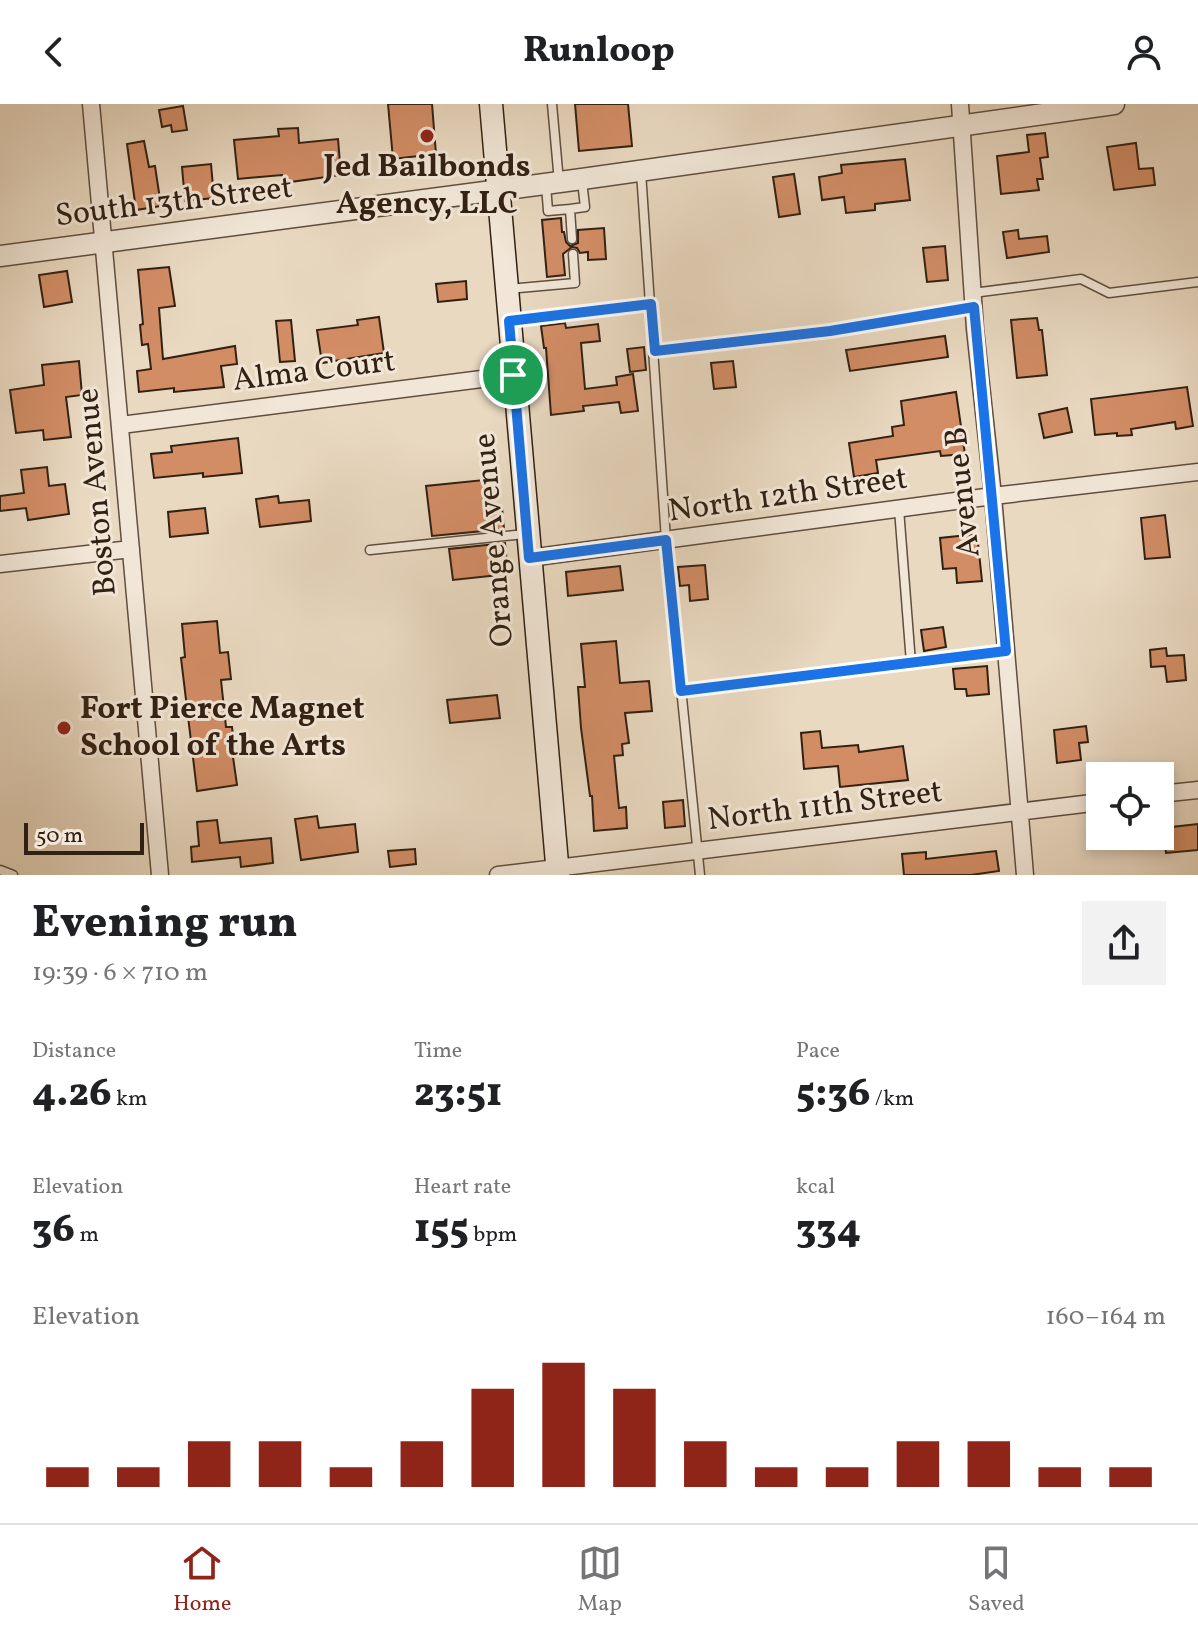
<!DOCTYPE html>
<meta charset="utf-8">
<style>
body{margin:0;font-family:Vollkorn,serif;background:#f2f2f2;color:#202124;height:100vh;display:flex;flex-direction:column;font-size:30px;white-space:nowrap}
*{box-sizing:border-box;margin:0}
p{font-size:26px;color:#757577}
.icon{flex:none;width:44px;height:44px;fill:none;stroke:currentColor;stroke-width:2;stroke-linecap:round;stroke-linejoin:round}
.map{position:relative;height:771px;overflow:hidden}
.drawer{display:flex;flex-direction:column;background:#fff;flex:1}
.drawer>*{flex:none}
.controls{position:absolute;left:1086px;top:658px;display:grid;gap:16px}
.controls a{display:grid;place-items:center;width:88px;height:88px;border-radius:0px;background:#fff;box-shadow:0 4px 12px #0003;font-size:40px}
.scale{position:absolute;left:24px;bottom:20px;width:120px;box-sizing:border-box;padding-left:8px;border:4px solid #322013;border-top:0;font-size:22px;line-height:28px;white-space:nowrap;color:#322013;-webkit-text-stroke:6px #f1e6d7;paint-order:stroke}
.pin{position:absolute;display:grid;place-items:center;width:68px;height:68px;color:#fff;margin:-34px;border:4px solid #fff;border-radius:50%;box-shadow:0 2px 8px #0007}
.round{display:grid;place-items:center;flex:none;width:84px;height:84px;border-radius:0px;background:#f2f2f2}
.overview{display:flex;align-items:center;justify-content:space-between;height:136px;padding:0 32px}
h1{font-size:44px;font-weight:800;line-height:60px}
.metrics{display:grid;grid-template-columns:repeat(3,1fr);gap:12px;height:136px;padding:8px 32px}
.metrics div{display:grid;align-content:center}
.metrics b{font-size:40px;font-weight:800}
.metrics small{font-size:22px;font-weight:400}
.metrics p{font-size:22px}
.chart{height:224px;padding:16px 32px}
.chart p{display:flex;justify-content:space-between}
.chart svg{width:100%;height:144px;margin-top:8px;stroke:#8f2418;stroke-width:6}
header{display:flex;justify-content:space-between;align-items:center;height:104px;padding:0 32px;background:#fff;font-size:36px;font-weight:800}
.tab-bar{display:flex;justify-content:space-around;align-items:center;height:112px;border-top:2px solid #e0e0e0;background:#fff;font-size:22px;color:#757577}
.tab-bar a{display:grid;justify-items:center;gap:4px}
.tab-bar .active{color:#8f2418}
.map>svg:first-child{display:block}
.building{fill:#d28d65;stroke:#322013;stroke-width:2}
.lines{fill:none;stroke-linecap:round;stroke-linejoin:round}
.service-casing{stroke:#604e3e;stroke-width:11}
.minor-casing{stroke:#604e3e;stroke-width:19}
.tertiary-casing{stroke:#604e3e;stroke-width:23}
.secondary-casing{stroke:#322013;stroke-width:25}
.service{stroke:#f1e6d7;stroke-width:8}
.minor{stroke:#f1e6d7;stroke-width:16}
.tertiary{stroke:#f1e6d7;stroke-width:20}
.secondary{stroke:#f1e6d7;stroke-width:22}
.route-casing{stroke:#fff;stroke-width:16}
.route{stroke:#1a73e8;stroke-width:10}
.poi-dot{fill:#8f2418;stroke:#f1e6d7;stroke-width:3}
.labels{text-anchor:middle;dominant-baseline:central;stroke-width:6;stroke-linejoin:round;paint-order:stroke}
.poi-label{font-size:32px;font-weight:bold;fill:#322013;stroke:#f1e6d7}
.street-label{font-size:32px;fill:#322013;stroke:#f1e6d7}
</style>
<header><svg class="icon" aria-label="back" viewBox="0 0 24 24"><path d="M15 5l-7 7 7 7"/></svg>Runloop<svg class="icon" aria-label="person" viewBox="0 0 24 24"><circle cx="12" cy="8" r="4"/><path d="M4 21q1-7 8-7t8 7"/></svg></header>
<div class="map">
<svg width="1198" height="771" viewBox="0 0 1198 771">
<rect width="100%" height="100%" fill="#e9d9c1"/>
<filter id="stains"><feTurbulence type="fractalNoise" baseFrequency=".0025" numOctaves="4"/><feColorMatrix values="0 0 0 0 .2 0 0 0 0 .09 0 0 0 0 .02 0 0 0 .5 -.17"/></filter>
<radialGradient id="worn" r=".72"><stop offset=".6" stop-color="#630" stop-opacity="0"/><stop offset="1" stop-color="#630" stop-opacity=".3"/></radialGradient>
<!-- building -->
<path class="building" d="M388 0H432L436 50 393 55Z
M575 0H628L632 42 579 47Z
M183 2 187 26 172 28 171 21 162 23 159 6Z
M298 24 299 39 338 35 341 71 283 79 282 71 238 75 234 36 279 32 278 25Z
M1045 29 1048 53 1040 54 1043 75H1037L1039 86 1001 90 997 52 1029 48 1027 31Z
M144 37 149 63 155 62 161 102 136 106 127 40Z
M1136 39 1139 65 1153 64 1155 81 1114 86 1107 43Z
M905 55 910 96 875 100V106L846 109 844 93 822 96 819 73 842 69 841 61Z
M211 60 214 94 185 97 182 63Z
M794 70 800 110 779 113 773 73Z
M561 114 562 128H564L566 138 570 142 578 139V126L604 124 606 155 588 156V148L580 149 577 144 572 143 563 150 565 171 547 173 542 116Z
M1018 126 1019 135 1047 132 1049 148 1007 154 1003 128Z
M945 142 948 176 927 178 923 144Z
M169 163 175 202 159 204 163 255 235 242 237 260 221 262 224 283 174 288V284L139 288 137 267 151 265 148 240 142 241 140 221 143 220 138 166Z
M67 167 72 198 44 203 39 171Z
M466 177 467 195 438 198 436 180Z
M379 213 384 249 322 259 317 226 358 221 357 216Z
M1037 214 1039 226H1042L1047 271 1017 274 1011 216Z
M291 216 295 257 280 258 276 217Z
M565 219 566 224 598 220 600 237 581 239 585 285 617 281 616 273 633 270 638 307 621 309 619 298 583 302 584 307 551 311 546 244H544L541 222Z
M945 232 948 253 850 267 846 246Z
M644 243 646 266 630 268 627 245Z
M79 257 82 291 66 293 71 333 44 336 43 326 16 329 10 286 44 281 42 261Z
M733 257 736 283 714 285 711 259Z
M1187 283 1193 322 1176 325 1175 318 1131 325 1132 331 1117 332V329L1095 331 1091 295Z
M956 288 965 350 941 352 940 347 876 356 878 369 854 373 849 339 893 332 892 323 904 321 901 297Z
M1067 304 1072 328 1044 334 1039 310Z
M238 334 242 369 203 373V369L154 374 151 350 172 348 171 342Z
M47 363 49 382 65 380 69 410 28 416 26 404 0 407V392L24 389 21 366Z
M484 376 488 405 502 403 504 425 432 432 426 382Z
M278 392 279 399 309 396 311 417 260 423 256 395Z
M205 404 208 429 170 433 168 408Z
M1165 411 1170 453 1145 455 1141 414Z
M977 430 982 477 957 479 956 464 943 465 940 434Z
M505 439 508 470 453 476 449 445Z
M705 461 708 495 690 497 689 481 680 482 678 463Z
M620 462 623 486 568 492 566 468Z
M217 517 220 549 228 548 231 575 221 576 226 623H232L235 646H232L237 681 197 687 181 554 185 553 182 520Z
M943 523 946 543 924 547 921 526Z
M616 537 620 579 649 577 652 607 625 609 629 639 622 640 623 651 614 652 619 704 626 703 627 724 594 727 592 692H590L581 624 578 583H585L581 540Z
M1166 544 1167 552 1184 551 1186 576 1167 578 1165 562 1151 563 1150 546Z
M987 562 989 590 967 592 966 585H955L953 565Z
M497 591 500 614 450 619 447 596Z
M1086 622 1088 638 1079 639 1081 656 1057 659 1054 626Z
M820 627 822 644 858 641 859 648 903 642 908 676 840 683 838 662 804 665 801 629Z
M683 696 685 722 665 724 663 698Z
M317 712 319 724 355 720 358 748 301 756 295 715Z
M217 716 220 739 271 734 273 759 241 763 240 753 192 758 191 743 199 742 197 718Z
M1198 720V746L1166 749 1163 724Z
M415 745 416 760 390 763 388 747Z
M996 747 999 767 971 771H904L902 750 926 748V755Z"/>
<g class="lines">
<defs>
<path id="service" d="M552 0 559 78
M641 68 666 436 700 771
M546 81 548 107 570 105
M572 135 570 105 585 103 582 77
M507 185 575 179 573 150
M973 189 1081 175 1109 189 1198 178
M510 217 651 200
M655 247 830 227 974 203
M899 405 911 559
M370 446 525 430
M681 587 1005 547
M0 766 13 771"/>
<path id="minor" d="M91 0 160 771
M960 0 975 225 993 392 1025 771
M121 321 513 271
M529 454 993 392 1198 368
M0 460 131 445
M1160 690 1198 686
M498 771 1100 698"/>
<path id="tertiary" d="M0 152 582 75 1114 0"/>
<path id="secondary" d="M491 0 558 771"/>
</defs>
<!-- service casing -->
<use href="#service" class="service-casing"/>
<!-- minor casing -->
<use href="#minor" class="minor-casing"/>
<!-- tertiary casing -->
<use href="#tertiary" class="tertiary-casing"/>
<!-- secondary casing -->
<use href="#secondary" class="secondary-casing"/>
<!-- service -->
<use href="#service" class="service"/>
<!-- minor -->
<use href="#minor" class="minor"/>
<!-- tertiary -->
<use href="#tertiary" class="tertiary"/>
<!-- secondary -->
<use href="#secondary" class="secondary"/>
</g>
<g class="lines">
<defs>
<path id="route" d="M651 200 655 247 830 227 974 203 1006 547 681 587 666 436 529 454 509 217Z"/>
</defs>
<!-- route casing -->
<use href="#route" class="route-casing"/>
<!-- route -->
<use href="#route" class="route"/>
</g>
<!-- markers -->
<g class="poi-dot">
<circle cx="427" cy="32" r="8"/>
<circle cx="64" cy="624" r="8"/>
</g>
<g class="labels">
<!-- poi labels -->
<g class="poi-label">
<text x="427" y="64">Jed Bailbonds<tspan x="427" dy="37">Agency, LLC</tspan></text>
<text x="80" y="606" text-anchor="start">Fort Pierce Magnet<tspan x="80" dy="37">School of the Arts</tspan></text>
</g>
<!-- street labels -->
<g class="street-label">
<text transform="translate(174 99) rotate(-7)">South 13th Street</text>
<text transform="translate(314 268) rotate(-7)">Alma Court</text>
<text transform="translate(98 388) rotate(-95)">Boston Avenue</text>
<text transform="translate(964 388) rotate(-96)">Avenue B</text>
<text transform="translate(788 392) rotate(-8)">North 12th Street</text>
<text transform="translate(495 436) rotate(-95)">Orange Avenue</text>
<text transform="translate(825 703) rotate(-7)">North 11th Street</text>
</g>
</g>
<rect width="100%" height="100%" filter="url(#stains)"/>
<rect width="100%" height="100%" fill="url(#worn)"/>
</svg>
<div class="controls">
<a><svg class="icon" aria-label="locate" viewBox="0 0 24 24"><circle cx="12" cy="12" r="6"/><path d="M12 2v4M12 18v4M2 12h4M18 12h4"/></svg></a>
</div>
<div class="scale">50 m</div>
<div class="pin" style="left:513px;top:271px;background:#1e9e55"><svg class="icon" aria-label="arrive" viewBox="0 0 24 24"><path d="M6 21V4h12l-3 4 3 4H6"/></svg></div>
</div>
<section class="drawer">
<div class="overview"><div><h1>Evening run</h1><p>19:39 · 6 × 710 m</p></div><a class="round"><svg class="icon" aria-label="share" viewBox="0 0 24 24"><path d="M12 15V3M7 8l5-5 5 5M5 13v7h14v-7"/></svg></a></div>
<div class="metrics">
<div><p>Distance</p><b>4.26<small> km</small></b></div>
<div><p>Time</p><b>23:51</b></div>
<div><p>Pace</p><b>5:36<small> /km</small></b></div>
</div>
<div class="metrics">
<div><p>Elevation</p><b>36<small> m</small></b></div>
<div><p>Heart rate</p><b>155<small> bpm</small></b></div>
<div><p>kcal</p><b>334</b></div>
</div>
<div class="chart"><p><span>Elevation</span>160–164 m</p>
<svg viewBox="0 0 160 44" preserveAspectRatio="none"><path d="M5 44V38M15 44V38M25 44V30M35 44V30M45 44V38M55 44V30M65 44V14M75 44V6M85 44V14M95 44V30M105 44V38M115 44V38M125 44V30M135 44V30M145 44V38M155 44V38"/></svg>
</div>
</section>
<nav class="tab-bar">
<a class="active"><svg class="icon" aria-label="home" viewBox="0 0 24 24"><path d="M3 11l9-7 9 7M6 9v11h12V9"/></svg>Home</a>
<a><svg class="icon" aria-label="map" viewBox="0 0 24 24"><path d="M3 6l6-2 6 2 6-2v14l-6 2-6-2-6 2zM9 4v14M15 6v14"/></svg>Map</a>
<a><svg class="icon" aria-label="saved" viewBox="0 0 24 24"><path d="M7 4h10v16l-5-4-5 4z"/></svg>Saved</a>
</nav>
